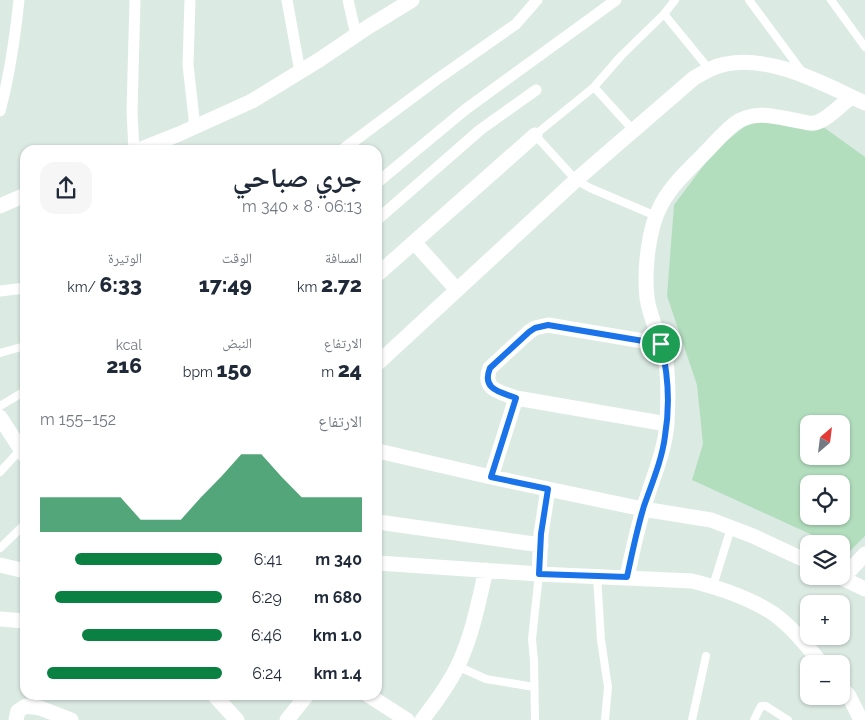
<!DOCTYPE html>
<html lang="ar">
<meta charset="utf-8">
<style>
body{margin:0;font-family:Raleway,"Noto Naskh Arabic",sans-serif;background:#f6f6f7;color:#1f2937;direction:rtl;height:100vh;display:flex;flex-direction:column;font-size:19px;white-space:nowrap}
*{box-sizing:border-box;margin:0}
p{font-size:16px;color:#747a83}
.icon{flex:none;width:28px;height:28px;fill:none;stroke:currentColor;stroke-width:2;stroke-linecap:round;stroke-linejoin:round}
.map{position:relative;flex:1;overflow:hidden;direction:ltr}
.panel{position:absolute;left:20px;top:145px;width:362px;height:555px;display:flex;flex-direction:column;background:#fff;border-radius:15px;box-shadow:0 1px 4px #0004;direction:rtl}
.panel>*{flex:none}
.needle{width:32px;rotate:28deg}
.fabs{position:absolute;left:800px;top:415px;display:grid;gap:10px}
.fabs a{display:grid;place-items:center;width:50px;height:50px;border-radius:10px;background:#fff;box-shadow:0 1px 4px #0004;font-size:25px}
.pin{position:absolute;display:grid;place-items:center;width:42px;height:42px;color:#fff;margin:-21px;border:2px solid #fff;border-radius:50%;box-shadow:0 1px 5px #0007}
.round{display:grid;place-items:center;flex:none;width:52px;height:52px;border-radius:15px;background:#f6f6f7}
.overview{display:flex;align-items:center;justify-content:space-between;height:85px;padding:0 20px}
h1{font-size:28px;font-weight:800;line-height:38px}
.figures{display:grid;grid-template-columns:repeat(3,1fr);gap:8px;height:85px;padding:5px 20px}
.figures div{display:grid;align-content:center}
.figures b{font-size:21px;font-weight:800}
.figures small{font-size:14px;font-weight:400}
.figures p{font-size:14px}
.chart{height:140px;padding:10px 20px}
.chart p{display:flex;justify-content:space-between}
.chart svg{width:100%;height:90px;margin-top:5px;fill:#0b8043;opacity:.7}
ul{padding:0 20px;list-style:none;font-size:16px}
li{display:grid;grid-template-columns:80px 60px 1fr;align-items:center;height:38px}
li i{height:12px;border-radius:6px;background:#0b8043}
.map>svg:first-child{display:block}
.green{fill:#b2debe;fill-rule:evenodd}
.lines{fill:none;stroke-linecap:round;stroke-linejoin:round}
.service{stroke:#fff;stroke-width:8}
.pedestrian{stroke:#fff;stroke-width:11}
.minor{stroke:#fff;stroke-width:15}
.route-casing{stroke:#fff;stroke-width:10}
.route{stroke:#1a73e8;stroke-width:6}
</style>
<div class="map">
<svg width="865" height="720" viewBox="0 0 865 720">
<rect width="100%" height="100%" fill="#dceae4"/>
<!-- green -->
<path class="green" d="M763 112 815 121 865 157V536L849 552 841 548V544H832L692 480 703 444 697 385 667 296 674 205 715 150ZM809 424H841V456H809ZM809 484H841V516H809Z"/>
<g class="lines">
<!-- service -->
<path class="service" d="M675 0 664 14 709 69
M749 0 803 73
M831 0 865 47
M594 87 633 130
M656 216 590 188 576 180 535 135 594 87 621 56 664 14
M0 353 25 346
M0 406 25 391
M0 472 21 449
M0 548 25 524
M597 576 601 640 608 687 605 720
M713 586 731 528
M457 666 486 679 534 687
M535 720 534 661 532 639 539 574
M692 720 706 656
M754 720 761 706H766L788 720"/>
<!-- pedestrian -->
<path class="pedestrian" d="M190 0 188 65 195 127
M287 0 300 72
M348 0 356 35
M0 111C10 74 15 38 19 0
M134 150 132 112 135 0
M342 150 436 80 516 24 537 0
M378 182 466 109 616 0
M378 219 480 130 536 90
M0 291 25 288"/>
<!-- minor -->
<path class="minor" d="M139 150 179 134 252 101 319 60 368 27 412 0
M0 206 25 195
M414 242 457 290
M378 274 535 135
M378 363 576 180 694 78C704 72 714 66 726 64 773 55 823 84 865 103
M516 398C501 392 481 390 490 368L529 332 535 328 548 325 661 344
M0 417 25 456
M378 451 491 477 643 509 711 520 753 536 809 562
M491 477 516 398 667 424
M378 522 541 545
M378 563 539 574 692 581C720 588 750 598 774 614 793 628 807 646 822 664
M0 565 25 571
M539 574 541 534 548 489
M838 576 865 589
M627 577C632 553 637 530 644 507 652 479 665 452 667 423 668 404 669 382 666 363 662 340 650 320 647 298 644 271 648 229 661 205 671 186 687 171 702 156 713 145 723 133 734 124 755 109 776 117 799 121 804 122 810 124 814 123 825 122 842 104 851 97
M843 578 865 554
M0 619 25 621
M841 687 849 696 861 720
M214 695 237 720
M368 695 407 720
M16 720 18 711 26 706 40 708 71 720
M287 720 307 695
M422 720C436 702 451 682 460 661 473 632 479 600 486 570"/>
</g>
<g class="lines">
<defs>
<path id="route" d="M548 325 661 344C668 373 670 406 665 436 662 460 652 483 644 506 637 529 632 553 627 577L539 574 541 534 548 489 491 477 516 398C501 392 481 390 490 368L529 332 535 328Z"/>
</defs>
<!-- route casing -->
<use href="#route" class="route-casing"/>
<!-- route -->
<use href="#route" class="route"/>
</g>
</svg>
<div class="fabs">
<a><svg class="needle" viewBox="-14 -14 28 28"><path d="M0-13l5 13h-10z" fill="#e53935"/><path d="M0 13l5-13h-10z" fill="#747a83"/></svg></a>
<a><svg class="icon" aria-label="locate" viewBox="0 0 24 24"><circle cx="12" cy="12" r="6"/><path d="M12 2v4M12 18v4M2 12h4M18 12h4"/></svg></a>
<a><svg class="icon" aria-label="layers" viewBox="0 0 24 24"><path d="M12 4l9 5-9 5-9-5zM3 14l9 5 9-5"/></svg></a>
<a>+</a>
<a>−</a>
</div>
<div class="pin" style="left:661px;top:344px;background:#1e9e55"><svg class="icon" aria-label="arrive" viewBox="0 0 24 24"><path d="M6 21V4h12l-3 4 3 4H6"/></svg></div>
<section class="panel">
<div class="overview"><div><h1>جري صباحي</h1><p>06:13 · 8 × 340 m</p></div><a class="round"><svg class="icon" aria-label="share" viewBox="0 0 24 24"><path d="M12 15V3M7 8l5-5 5 5M5 13v7h14v-7"/></svg></a></div>
<div class="figures">
<div><p>المسافة</p><b>2.72<small> km</small></b></div>
<div><p>الوقت</p><b>17:49</b></div>
<div><p>الوتيرة</p><b>6:33<small> /km</small></b></div>
</div>
<div class="figures">
<div><p>الارتفاع</p><b>24<small> m</small></b></div>
<div><p>النبض</p><b>150<small> bpm</small></b></div>
<div><p>kcal</p><b>216</b></div>
</div>
<div class="chart"><p><span>الارتفاع</span>152–155 m</p>
<svg viewBox="0 0 160 44" preserveAspectRatio="none"><path d="M0 44V27L10 27L20 27L30 27L40 27L50 38L60 38L70 38L80 27L90 17L100 6L110 6L120 17L130 27L140 27L150 27L160 27V44z"/></svg>
</div>
<ul>
<li><b>340 m</b>6:41<i style="width:81%"></i></li>
<li><b>680 m</b>6:29<i style="width:92%"></i></li>
<li><b>1.0 km</b>6:46<i style="width:77%"></i></li>
<li><b>1.4 km</b>6:24<i style="width:96%"></i></li>
</ul>
</section>
</div>
